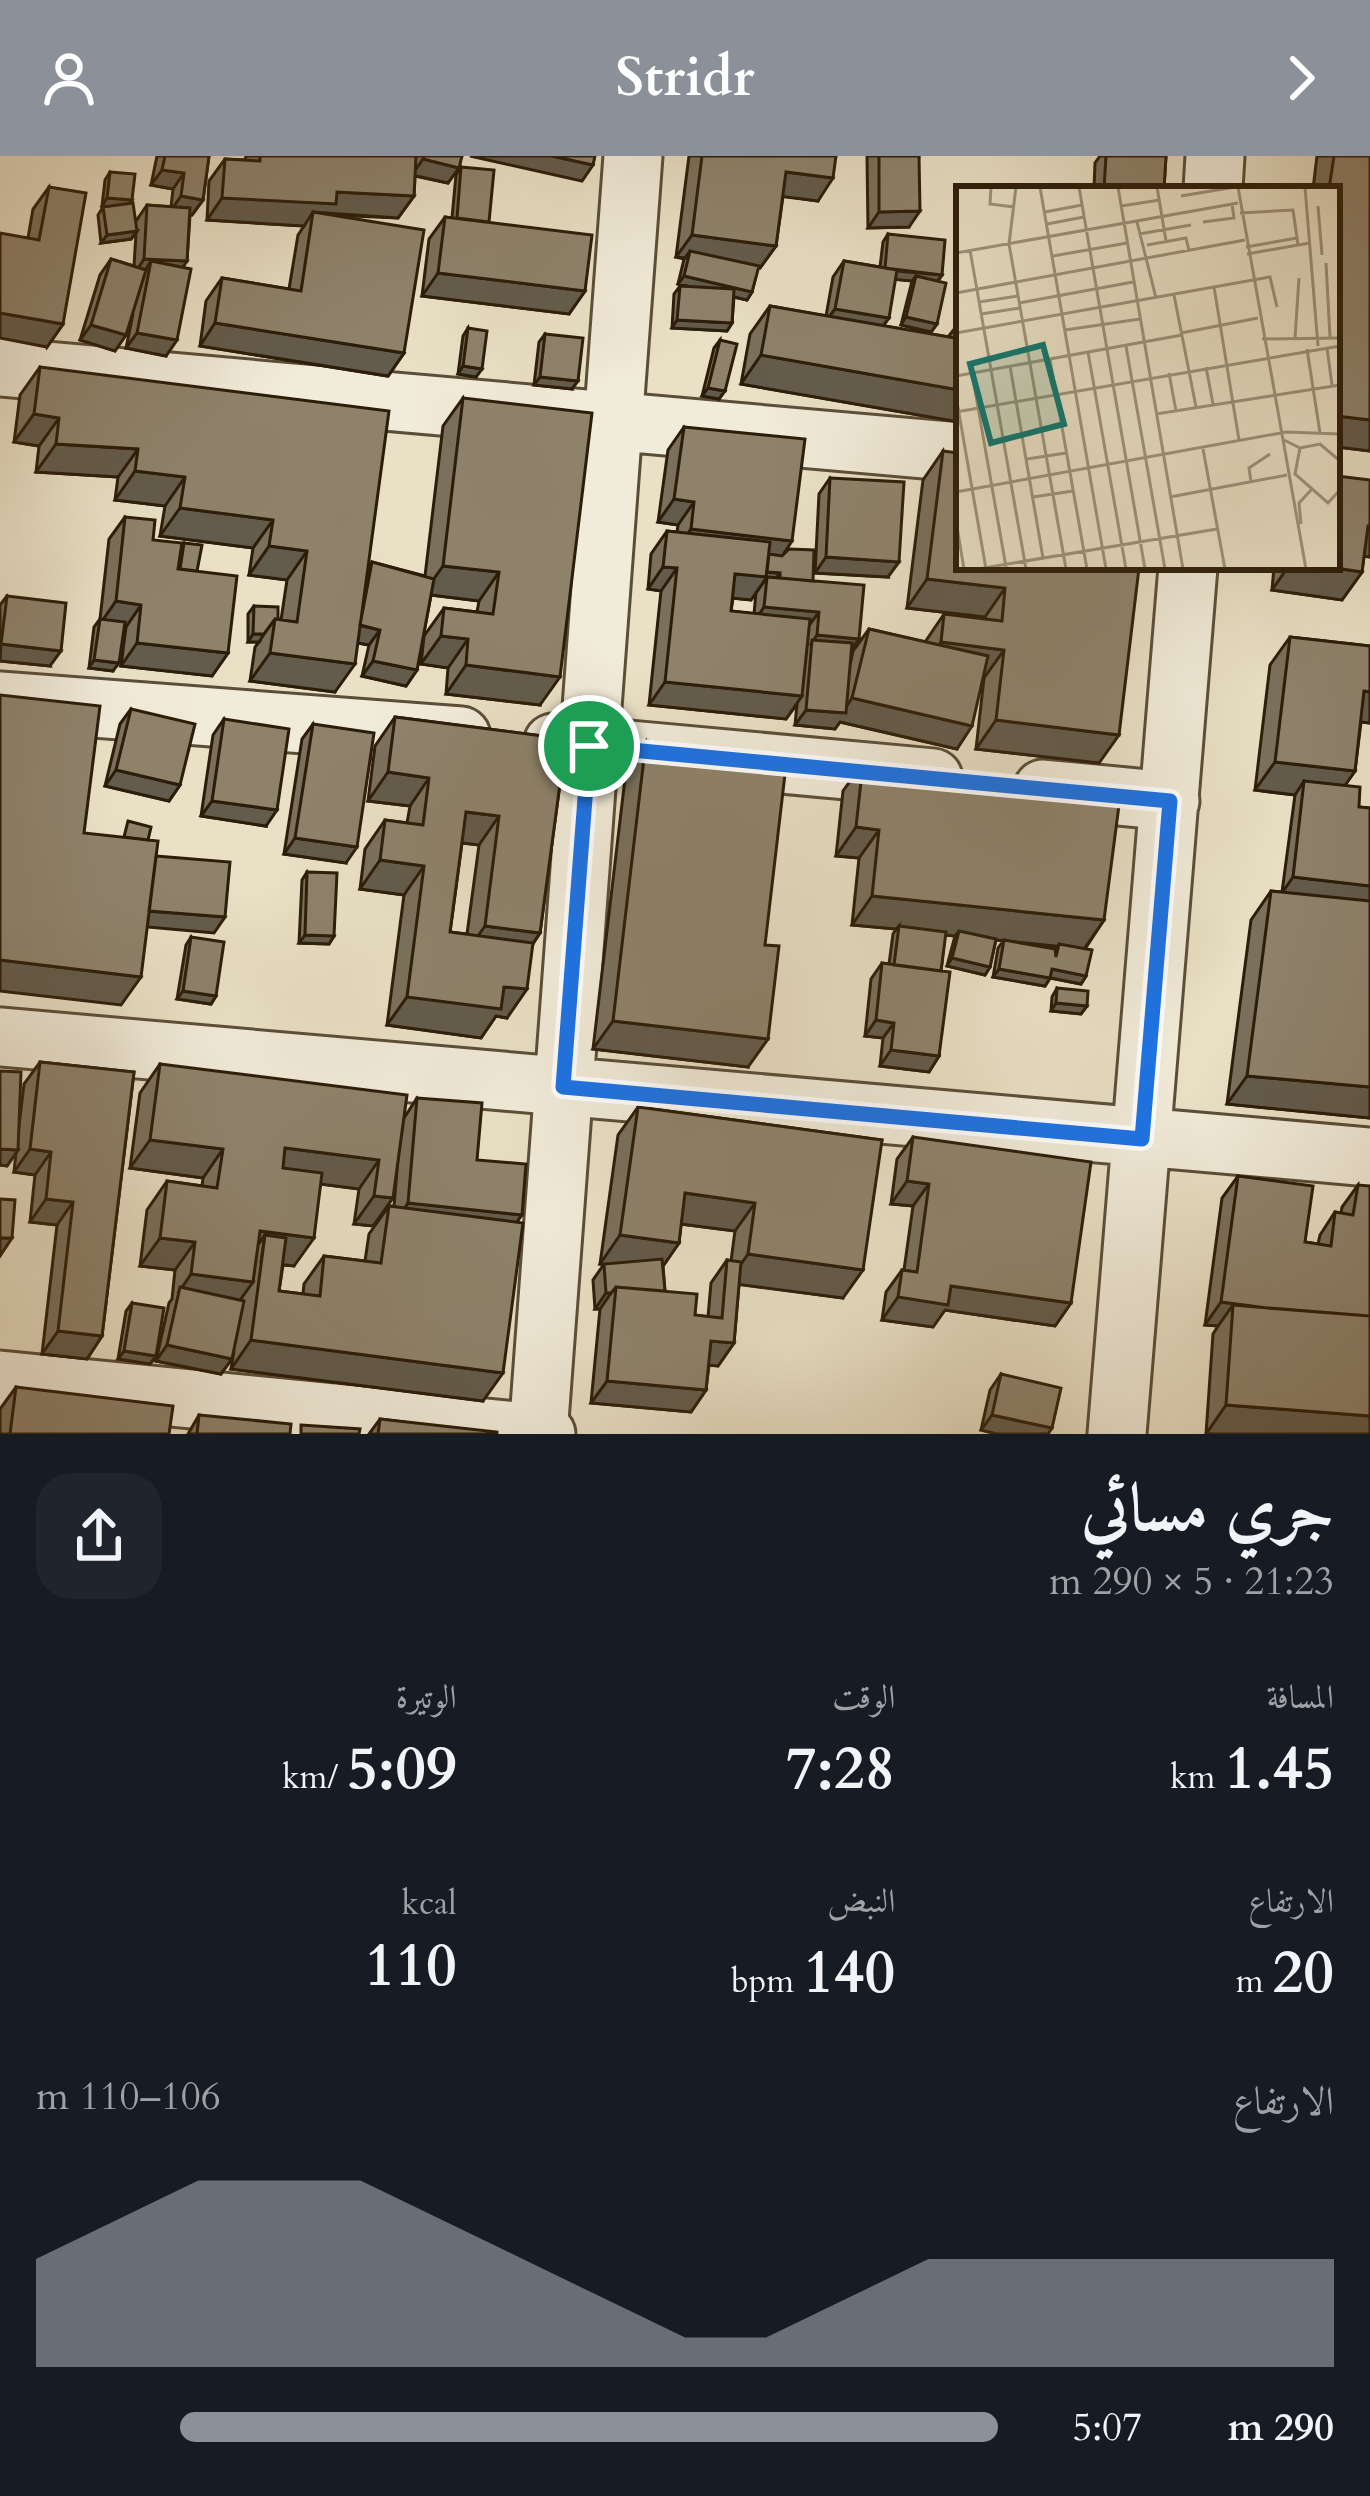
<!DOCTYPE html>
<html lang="ar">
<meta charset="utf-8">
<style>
body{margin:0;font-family:Cardo,Amiri,serif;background:#20242c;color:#f1f3f6;direction:rtl;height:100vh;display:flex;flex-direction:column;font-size:45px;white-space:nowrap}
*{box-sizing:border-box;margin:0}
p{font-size:39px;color:#9ea1a6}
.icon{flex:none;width:66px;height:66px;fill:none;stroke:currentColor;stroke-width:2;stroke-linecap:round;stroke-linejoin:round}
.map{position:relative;height:1278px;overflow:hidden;direction:ltr}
.side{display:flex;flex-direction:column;background:#171b24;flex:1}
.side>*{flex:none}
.pin{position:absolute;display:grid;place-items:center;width:102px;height:102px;color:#fff;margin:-51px;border:6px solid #fff;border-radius:50%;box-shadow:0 3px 12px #0007}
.round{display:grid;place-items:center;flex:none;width:126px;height:126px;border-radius:36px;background:#20242c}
.summary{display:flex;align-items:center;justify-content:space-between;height:204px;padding:0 36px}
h1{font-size:66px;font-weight:800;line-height:90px}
.stats{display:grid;grid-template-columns:repeat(3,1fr);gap:18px;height:204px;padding:12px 36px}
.stats div{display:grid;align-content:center}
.stats b{font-size:60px;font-weight:800}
.stats small{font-size:33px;font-weight:400}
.stats p{font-size:33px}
.chart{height:336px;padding:24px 36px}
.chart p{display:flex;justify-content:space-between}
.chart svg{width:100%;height:216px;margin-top:12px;fill:#8c9099;opacity:.7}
ul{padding:0 36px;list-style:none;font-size:39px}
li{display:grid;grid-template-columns:192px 144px 1fr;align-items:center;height:90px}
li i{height:30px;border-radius:15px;background:#8c9099}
header{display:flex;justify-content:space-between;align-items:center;height:156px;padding:0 36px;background:#8c9099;color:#fff;font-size:54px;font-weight:800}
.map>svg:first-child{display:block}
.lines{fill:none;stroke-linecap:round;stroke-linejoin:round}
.minor-casing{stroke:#5b4e39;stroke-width:63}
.minor{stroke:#f1ebd9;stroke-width:57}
.wall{fill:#7a705c;stroke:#2c1d0a;stroke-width:3;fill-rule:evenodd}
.shaded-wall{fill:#635b4b;stroke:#2c1d0a;stroke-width:3}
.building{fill:#8e826b;stroke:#2c1d0a;stroke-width:3}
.route-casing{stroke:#fff;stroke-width:24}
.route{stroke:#1a73e8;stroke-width:15}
.inset-road{fill:none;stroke:#9d927a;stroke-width:3}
.view{fill:#0f766e;fill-opacity:0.15;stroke:#0f766e;stroke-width:6}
.inset-edge{fill:none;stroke:#2c1d0a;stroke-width:6}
</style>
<header><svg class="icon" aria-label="forward" viewBox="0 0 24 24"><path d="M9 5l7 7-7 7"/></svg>Stridr<svg class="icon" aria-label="person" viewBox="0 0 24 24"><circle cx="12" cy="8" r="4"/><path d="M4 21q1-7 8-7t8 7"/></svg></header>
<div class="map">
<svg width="1370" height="1278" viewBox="0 0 1370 1278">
<rect width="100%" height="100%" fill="#e9e0c5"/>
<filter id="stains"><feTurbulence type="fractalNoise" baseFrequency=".00167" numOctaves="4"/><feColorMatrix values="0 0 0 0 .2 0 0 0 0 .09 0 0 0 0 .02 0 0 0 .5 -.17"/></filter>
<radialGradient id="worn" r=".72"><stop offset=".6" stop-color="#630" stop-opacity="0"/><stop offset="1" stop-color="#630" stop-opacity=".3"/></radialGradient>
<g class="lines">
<defs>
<path id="minor" d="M1213 33 1215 0
M0 211 959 296
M0 545 461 580
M553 587 933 622
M1043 633 1170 645
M0 881 1370 1001
M0 1224 546 1278
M538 1278 633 0
M1117 1278 1188 411"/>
</defs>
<!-- minor casing -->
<use href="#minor" class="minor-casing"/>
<!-- minor -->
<use href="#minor" class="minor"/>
</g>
<!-- wall -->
<path class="wall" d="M157 0H209L203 44 192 59H190L187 105 182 111 166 200 126 192 133 158 115 195 80 184 100 119 111 103 134 110 136 77 131 83 101 87 98 59 103 51 108 50H102L105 24 110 16 132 44 129 48 136 65 147 49 171 51 173 33 151 29Z
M246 0H462L448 27 415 20 414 40 398 62 329 59 404 197 388 220 200 190 206 145 222 122 289 133 298 79 304 70 207 64 209 25 225 3 245 4Z
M689 0H836L818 45 783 40 776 90 760 112H758L752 136 747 144 734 141 732 167 727 175 672 172 674 138 680 130 688 131 678 128 684 103 676 101Z
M867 0H919L909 71 868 72Z
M1100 0H1166L1164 33H1094L1095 7Z
M1317 0H1370V295L1337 291V33H1313Z
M461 11 489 66 585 135 569 158 422 140 429 83 445 61 452 62 456 19Z
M49 31 63 168 47 191 28 82 33 53Z
M888 78 942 119 938 125 937 168 931 176 901 169 912 125 895 123 884 170 948 181 959 167V266L741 228 750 178 770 150 826 160 833 121 844 105 880 111 883 86Z
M468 172 476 221 458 218 463 180Z
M545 178 572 233 534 229 539 186Z
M720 184 719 243 702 240 714 192Z
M40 211 368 413 372 406 425 420 443 270 463 242 540 549 446 538 448 512 421 508 424 480 444 452 477 456 479 445 431 439 417 514 406 530 362 520 369 489 358 487 335 536 250 525 255 491 259 486H248V458L254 450 281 464 287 424 249 419 253 392 160 380 165 350 115 344 118 321 36 316 39 290 14 286 20 239Z
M684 271 782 400 813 425 851 494 850 510 853 495 869 473 925 486 944 458 985 463V461L907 452 923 324 943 295 959 411H1128L1099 607 976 593 984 522 957 593 840 566 835 573 795 569 797 548 786 563 649 549 661 435 648 433 651 398 667 375 677 376 678 369 658 366 668 294ZM765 424 756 436 754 458 731 455 733 442 751 444Z
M830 322 888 421 815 417 819 338Z
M1370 324V401L1364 400 1362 416 1342 444 1272 434 1274 411H1337Z
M125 361 153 384 181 391 184 387 197 415 228 497 212 520 121 510 126 471H124L113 515 89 512 94 471 100 463 109 383Z
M7 440 50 510 0 505V449Z
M1290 481 1370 490V567L1361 566 1355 615 1345 629 1359 651 1370 652V962L1227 948 1251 764 1271 735 1282 736 1295 639 1255 634 1270 509Z
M131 553 180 629 169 645 105 630 120 568Z
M395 561 566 583 540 777 533 788 507 862 496 860 481 882 387 869 404 739 360 733 365 693 385 664 407 667 410 650 368 645 375 590ZM462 687 479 689 467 778 450 776Z
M224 563 266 670 201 660 213 579Z
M313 568 346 707 284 698 302 583Z
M646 585 748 911 593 893 626 614Z
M863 607 1104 764 1085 793 1086 820 1081 828 1050 822 1045 830 993 821 998 792 1003 785 996 784 990 811 985 819 947 810 955 780 945 779 941 815 939 900 929 916 880 910 883 882 865 880 871 823 882 807 889 808 893 778 896 773 852 769 859 702 836 700 843 635ZM1010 785 1057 790 1055 793Z
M307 716 334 780 329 788 299 787 302 724Z
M191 781 216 840 211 848 177 843 186 789Z
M1057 832 1087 850 1081 858 1051 855 1052 841Z
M40 906 134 916 102 1180 87 1203 42 1198 57 1069 30 1066 35 1019 14 1016 16 996 7 1010 0 1009V915L18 978 24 928Z
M160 908 404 962 417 942 477 1004 516 1066 483 1245 231 1213 234 1195 221 1218 156 1205 169 1147 172 1143 175 1114 140 1110 147 1054 167 1025 202 1030 203 1022 130 1012 140 937ZM398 1002 394 1050H389L369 1078 365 1105 324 1100 304 1128 303 1138 279 1135 283 1109 294 1110 321 1028 359 1033 354 1068 373 1070Z
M638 951 882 984 843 1142 739 1128 734 1187 718 1210 709 1209 706 1234 691 1256 591 1247 600 1153H595L593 1124 604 1108H600L618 979ZM681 1068 735 1075 731 1105 727 1104 711 1127 708 1161 695 1159 665 1135 663 1110 679 1087Z
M913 981 1071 1147 1055 1170 945 1154 933 1171 882 1164 886 1136 902 1114H904L913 1050 891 1048 897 1003Z
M1238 1020 1305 1086 1318 1088 1320 1079 1335 1056 1341 1057 1342 1051 1358 1029 1370 1278H1206L1213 1178 1218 1170 1205 1169 1222 1042Z
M132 1147 156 1200 150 1208 118 1203 126 1155Z
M1001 1218 1048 1278H997L981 1274 990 1234Z
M16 1231 169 1278H0V1253Z
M199 1259 290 1278H188Z
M380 1263 497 1278H369Z"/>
<!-- shaded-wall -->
<path class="shaded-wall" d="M470 0H552L593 9 582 25Z
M423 3 459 12 448 27 412 19Z
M162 14 184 17 173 33 151 29Z
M786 16 833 22 818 45 770 39Z
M337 36 414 40 398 62 313 56 304 70 207 64 222 42Z
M181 40 203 44 192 59 170 56Z
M107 42 132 44 126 52 102 50Z
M920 55 909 71 868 72 879 56Z
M137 75 131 83 101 87 107 79Z
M692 79 776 90 760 112 688 103 690 95 685 102 676 101Z
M144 103 187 105 176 121 151 105 142 119H134Z
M885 114 942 119 936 127 916 120 912 125 879 122Z
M438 117 585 135 569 158 422 140Z
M684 120 752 136 747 144 678 128Z
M835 153 889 162 878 177 824 168Z
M0 157 63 168 47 191 0 182Z
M906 161 937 168 931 176 901 169Z
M677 164 732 167 727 175 672 172Z
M215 167 404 197 388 220 200 190Z
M91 169 126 179 115 195 80 184Z
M137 177 177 184 166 200 126 192Z
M761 199 959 234V266L741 228Z
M463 210 482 213 476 221 458 218Z
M540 221 578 225 572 233 534 229Z
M708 232 725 235 719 243 702 240Z
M34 258 59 262 39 290 14 286Z
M1337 260 1370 264V295L1337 291Z
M56 288 138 293 118 321 36 316Z
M135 315 185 321 165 350 115 344Z
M674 343 694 346 678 369 658 366Z
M180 352 273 364 253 392 160 380Z
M1368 370H1370V401L1348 398Z
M691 373 792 385 777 408 675 395Z
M269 390 307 395 287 424 249 419Z
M826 401 899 406 888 421 815 417Z
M443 410 499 416 479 445 423 438Z
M663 411 677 412 661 435 648 433Z
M1288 411H1329L1362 416 1342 444 1272 434Z
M762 416 780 417 774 425 767 421 751 444 720 441 735 418Z
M927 423 1005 432 985 461 907 452Z
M116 445 141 449 126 471 100 468Z
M764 451 819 456 808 471 754 466Z
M358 469 380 474 369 489 347 485Z
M253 478H264L259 486H248Z
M817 479 859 483 848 498 811 488Z
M441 480 468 483 448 512 421 508Z
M941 486 1004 494 984 522 921 514Z
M137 487 228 497 212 520 121 510Z
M1 488 61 495 50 510 0 505Z
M270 497 355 508 335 536 250 525Z
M94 504 119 507 113 515 89 512Z
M373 505 417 514 406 530 362 520Z
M466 509 560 521 540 549 446 538Z
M665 526 802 540 786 563 649 549Z
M1364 535 1370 536V567L1344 564Z
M852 542 972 570 957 593 840 566 835 573 795 569 806 554 842 557Z
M996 564 1119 579 1099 607 976 593Z
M1275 606 1355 615 1335 644 1304 625 1295 639 1255 634Z
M116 614 180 629 169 645 105 630Z
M388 616 429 622 410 650 368 645Z
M212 645 277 654 266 670 201 660Z
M466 656 499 660 479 689 446 685Z
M856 671 879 674 859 702 836 700Z
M295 682 357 691 346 707 284 698Z
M380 704 424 710 404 739 360 733Z
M1293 721 1370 730V747L1282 737Z
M872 740 1104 764 1084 793 958 780 959 775 955 780 898 774 899 770 896 773 852 769Z
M148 755 225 761 214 777 137 770Z
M485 770 540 777 520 806 465 798Z
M305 779 334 780 329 788 299 787Z
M952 802 990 811 985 819 947 810Z
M0 804 141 821 121 849 0 835Z
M999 813 1050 822 1045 830 993 821Z
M1052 813 1086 820 1081 828 1046 821Z
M504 831 527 833 507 862 496 860 481 882 387 869 407 841Z
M183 835 216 840 211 848 177 843Z
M1056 847 1087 850 1081 858 1051 855Z
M876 864 894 867 883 882 865 880Z
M613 865 768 883 748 911 593 893Z
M891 894 939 900 929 916 880 910Z
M1247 920 1370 931V962L1227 948Z
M150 984 223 993 203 1022 130 1012Z
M285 992 379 1004 359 1033 265 1021Z
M0 993 18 994 7 1010 0 1009Z
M30 993 51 996 35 1019 14 1016Z
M907 1025 929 1028 913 1050 891 1048Z
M685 1037 755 1047 735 1075 665 1066Z
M374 1040 393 1042 373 1070 354 1068Z
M46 1043 73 1046 57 1069 30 1066Z
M408 1047 522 1059 506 1081 393 1070Z
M260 1075 314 1082 294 1110 261 1106 265 1079 247 1104Z
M620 1079 679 1087 659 1116 600 1108Z
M0 1082H12L0 1100Z
M160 1082 195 1086 175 1114 140 1110Z
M748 1098 863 1114 843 1142 728 1127Z
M191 1118 253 1126 233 1154 179 1136Z
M951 1130 1071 1147 1055 1170 945 1154 933 1171 882 1164 898 1141Z
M606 1137H611L600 1153H595Z
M1221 1146 1370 1166 1233 1149 1218 1170 1205 1169Z
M58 1175 102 1180 87 1203 42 1198Z
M251 1184 503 1217 483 1245 231 1213Z
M711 1185 734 1187 718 1210 695 1208Z
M167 1189 232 1203 221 1218 156 1205Z
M124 1195 156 1200 150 1208 118 1203Z
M607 1225 706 1234 691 1256 591 1247Z
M1226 1249 1370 1260V1278H1206Z
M992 1259 1052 1272 1048 1278H997L981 1274Z"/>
<!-- building -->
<path class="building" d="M165 0H209L203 44 181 40 184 17 162 14Z
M260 0H416L414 40 337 36 336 48 222 42 225 3 260 5Z
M424 0H462L459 12 423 3Z
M552 0H595L593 9Z
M702 0H836L833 22 786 16 776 90 692 79Z
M879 0H919L920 55 879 56Z
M1106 0H1166L1164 33H1104Z
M1334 0H1370V264L1337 260V33H1329Z
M461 11 494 14 489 66 457 62Z
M110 16 135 18 132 44 107 42Z
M49 31 86 37 63 168 0 157V77L39 84Z
M133 47 137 75 107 79 103 51Z
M147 49 190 52 187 105 144 103Z
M313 56 424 74 404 197 215 167 222 122 301 135Z
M445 61 592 79 585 135 438 117Z
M888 78 945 84 942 119 885 112Z
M690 95 759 110 752 136 684 120Z
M111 103 146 114 126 179 91 169Z
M151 105 191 113 177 184 137 177Z
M844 105 897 114 889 162 835 153Z
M916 120 946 127 937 168 906 161Z
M680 130 734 133 732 167 677 164Z
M770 150 955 182 959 167V234L761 199Z
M468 172 487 175 482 213 463 210Z
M545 178 583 182 578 225 540 221Z
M720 184 737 188 725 235 708 232Z
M40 211 389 255 355 508 270 497 275 463 297 466 307 395 269 390 273 364 180 352 185 321 135 315 138 293 56 288 59 262 34 258Z
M463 242 592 257 560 521 466 509 468 483 441 480 444 452 493 458 499 416 443 410Z
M684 271 805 283 792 385 691 373 694 346 674 343Z
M943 295 959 297V411L1139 412 1119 579 996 564 1004 494 941 486 944 458 1002 465 1005 432 927 423Z
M1337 320 1370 324V370H1368L1362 416 1329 411H1337Z
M830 322 904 326 899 406 826 401Z
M125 361 155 364 153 384 182 387 178 413 237 420 228 497 137 487 141 449 116 445Z
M667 375 770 386 766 421 735 418 731 455 810 463 802 540 665 526 677 412 663 411Z
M184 387 202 389 197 415 180 413Z
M789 393 814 394 813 425 780 422V417L767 416 769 398 782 400Z
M372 406 434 423 417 514 373 505 380 474 360 469Z
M767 421 864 429 859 483 817 479 819 456 764 451Z
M7 440 66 447 61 495 1 488Z
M254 450 278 451V463H275L264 478H253Z
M100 463 125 466 119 507 94 504Z
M869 473 988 500 972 570 852 542Z
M1290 481 1370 490V536L1364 535 1355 615 1275 606Z
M812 484 852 487 846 557 806 554Z
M0 539 100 550 84 677 158 685 141 821 0 804Z
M131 553 195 568 180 629 116 614Z
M395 561 566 583 540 777 485 770 499 660 466 656 450 776 533 787 527 833 504 831 501 853 407 841 424 710 380 704 385 664 423 669 429 622 388 616Z
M224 563 289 573 277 654 212 645Z
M313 568 374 577 357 691 295 682Z
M646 585 787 601 765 789 779 790 768 883 613 865Z
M863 607 1121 634 1104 764 872 740 879 674 856 671Z
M1304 625 1360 631 1359 651 1370 652V730L1293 721Z
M128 665 151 671 148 684 124 681Z
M156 700 230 706 225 761 149 755Z
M307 716 337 717 334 780 305 779Z
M1271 735 1370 745V931L1247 920Z
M899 770 946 776 941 815 894 809Z
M959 775 996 783 990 811 952 802Z
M191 781 224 786 216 840 183 835Z
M1004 784 1055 793 1056 801 1059 788 1092 794 1086 820 1052 813 1050 822 999 813Z
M882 807 950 816 939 900 891 894 894 867 876 864Z
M1057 832 1088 835 1087 850 1056 847Z
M40 906 134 916 102 1180 58 1175 73 1046 46 1043 51 996 30 993Z
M160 908 407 939 393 1042 374 1040 379 1004 285 992 283 1012 322 1017 314 1082 260 1075 253 1126 191 1118 195 1086 160 1082 167 1025 217 1032 223 993 150 984Z
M0 915 21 916 18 994 0 993Z
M417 942 482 947 477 1004 526 1008 522 1059 408 1047Z
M638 951 882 984 863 1114 748 1098 755 1047 685 1037 679 1087 620 1079Z
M913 981 1091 1006 1071 1147 951 1130 948 1149 898 1141 902 1114 917 1116 929 1028 907 1025Z
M1238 1020 1313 1030 1305 1086 1331 1090 1335 1056 1353 1059 1358 1029 1370 1030V1160L1267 1152 1221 1146Z
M0 1043 15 1044 12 1082H0Z
M389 1050 523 1067 503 1217 251 1184 265 1079 286 1082 279 1135 320 1140 324 1100 381 1107Z
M662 1103 665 1135 616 1131 611 1137H606L604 1108Z
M727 1104 741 1106 734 1187 711 1185 706 1234 607 1225 616 1131 697 1138 695 1159 722 1162Z
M180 1131 244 1145 232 1203 167 1189Z
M132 1147 164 1152 156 1200 124 1195Z
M1233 1149 1370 1160V1260L1226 1249Z
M1001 1218 1061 1232 1052 1272 992 1259Z
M16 1231 173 1250 169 1278H10Z
M199 1259 291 1268 290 1278H197Z
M380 1263 497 1276V1278H378Z
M301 1269 360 1273 359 1278H301Z"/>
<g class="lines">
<defs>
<path id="route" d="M589 590 1170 645 1142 983 563 931Z"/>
</defs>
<!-- route casing -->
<use href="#route" class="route-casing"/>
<!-- route -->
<use href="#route" class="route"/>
</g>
<!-- overview -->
<g transform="translate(956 30)">
<rect width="384" height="384" fill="#e9e0c5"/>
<path class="inset-road" d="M35 1 34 18 58 21M60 1 53 58 110 383M84 1 150 383M123 1 189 383M162 1 227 383M201 1 210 55M282 1 350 383M349 1 362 160M225 10 279 1M165 20 204 14M362 20 366 69M89 26 126 19M284 27 337 24 342 59 354 57M181 36 200 112M247 36 278 32 276 18M91 38 128 31M183 48 235 39M191 59 230 52 233 65M290 61 341 52M14 64 70 383M0 67 282 17M291 68 342 59M97 70 171 57M370 77 374 151M258 101 283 254M0 107 289 54M218 109 240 221M23 116 62 110M63 117 177 96M25 128 64 122M109 144 184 133M0 147 314 91 321 121M225 147 302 132M339 152 343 92M306 153 384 152M170 160 209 383M371 162 376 199M351 163 364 247M132 166 170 383M94 173 131 383M54 180 87 372M250 181 257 218M16 187 50 381M213 187 220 225M0 190 226 149M0 210 30 383M0 226 384 160M200 228 384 199M328 254 344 262 364 258 384 275M344 262 339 288 372 317 382 306M247 263 269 383M71 273 110 267M295 296 293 282 314 268M0 306 330 246 384 248M77 311 117 305M214 311 331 289M0 335 8 383M345 338 343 317 356 303M22 383 261 343"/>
<path class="view" d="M87 159 108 238 35 257 14 178Z"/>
<rect width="384" height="384" class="inset-edge"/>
</g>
<rect width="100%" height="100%" filter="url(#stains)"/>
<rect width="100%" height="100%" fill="url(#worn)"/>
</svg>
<div class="pin" style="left:589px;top:590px;background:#1e9e55"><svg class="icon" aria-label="arrive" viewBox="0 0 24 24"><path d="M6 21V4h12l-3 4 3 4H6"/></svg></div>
</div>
<section class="side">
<div class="summary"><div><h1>جري مسائي</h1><p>21:23 · 5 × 290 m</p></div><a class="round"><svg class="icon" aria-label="share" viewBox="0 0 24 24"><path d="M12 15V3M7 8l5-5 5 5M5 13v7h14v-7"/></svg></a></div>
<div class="stats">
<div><p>المسافة</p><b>1.45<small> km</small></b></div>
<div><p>الوقت</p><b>7:28</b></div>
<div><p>الوتيرة</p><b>5:09<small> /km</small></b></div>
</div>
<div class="stats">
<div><p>الارتفاع</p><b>20<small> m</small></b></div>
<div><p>النبض</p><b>140<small> bpm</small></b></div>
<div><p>kcal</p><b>110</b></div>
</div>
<div class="chart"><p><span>الارتفاع</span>106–110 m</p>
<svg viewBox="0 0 160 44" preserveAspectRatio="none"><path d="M0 44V22L10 14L20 6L30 6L40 6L50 14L60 22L70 30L80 38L90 38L100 30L110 22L120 22L130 22L140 22L150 22L160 22V44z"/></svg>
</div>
<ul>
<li><b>290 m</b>5:07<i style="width:85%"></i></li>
</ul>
</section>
